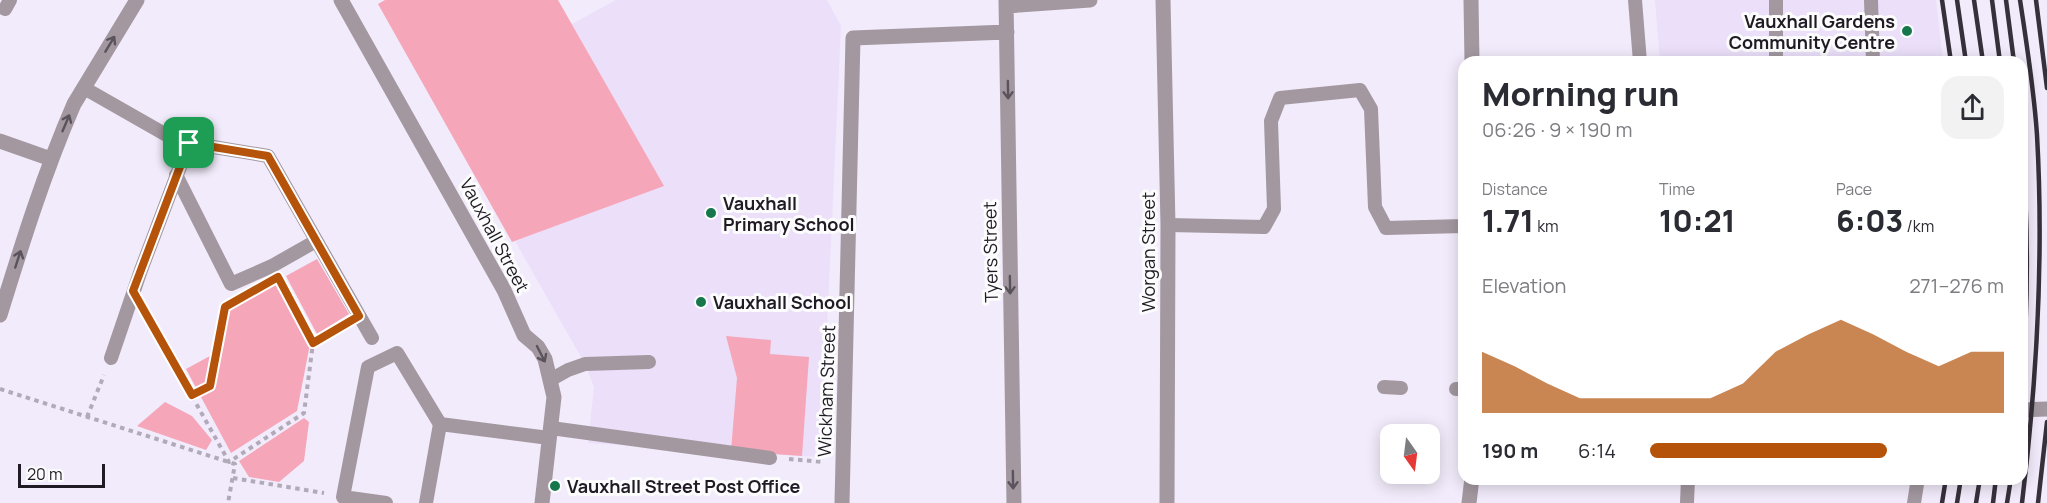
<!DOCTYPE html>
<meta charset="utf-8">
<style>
body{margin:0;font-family:Manrope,sans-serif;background:#f2f2f3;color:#2b2b33;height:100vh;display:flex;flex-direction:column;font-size:22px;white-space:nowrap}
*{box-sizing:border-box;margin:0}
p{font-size:20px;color:#7c7c81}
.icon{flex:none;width:33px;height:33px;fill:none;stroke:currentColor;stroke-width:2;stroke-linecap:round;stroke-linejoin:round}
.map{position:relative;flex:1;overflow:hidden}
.drawer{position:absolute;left:1458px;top:56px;width:570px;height:429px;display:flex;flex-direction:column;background:#fff;border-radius:18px;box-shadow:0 3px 15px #0003}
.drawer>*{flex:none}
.needle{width:39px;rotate:166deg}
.buttons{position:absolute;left:1380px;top:424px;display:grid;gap:12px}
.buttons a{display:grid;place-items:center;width:60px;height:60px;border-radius:12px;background:#fff;box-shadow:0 3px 15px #0003;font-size:30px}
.scale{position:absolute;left:18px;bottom:15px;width:87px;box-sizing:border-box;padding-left:6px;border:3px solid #1f1a24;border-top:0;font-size:16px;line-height:21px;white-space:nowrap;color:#1f1a24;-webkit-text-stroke:4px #fcfcfc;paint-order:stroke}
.pin{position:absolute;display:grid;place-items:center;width:51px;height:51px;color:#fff;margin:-26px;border-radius:12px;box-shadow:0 3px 9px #0006}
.round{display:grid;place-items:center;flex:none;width:63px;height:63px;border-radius:18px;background:#f2f2f3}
.summary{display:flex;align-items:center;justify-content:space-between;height:102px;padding:0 24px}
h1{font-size:33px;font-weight:800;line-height:45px}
.figures{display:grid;grid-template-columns:repeat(3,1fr);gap:9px;height:102px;padding:6px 24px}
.figures div{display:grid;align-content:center}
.figures b{font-size:30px;font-weight:800}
.figures small{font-size:16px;font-weight:400}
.figures p{font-size:16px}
.chart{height:168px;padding:12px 24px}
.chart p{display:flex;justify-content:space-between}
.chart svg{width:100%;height:108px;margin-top:6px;fill:#b45309;opacity:.7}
ul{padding:0 24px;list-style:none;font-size:20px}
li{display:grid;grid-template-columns:96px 72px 1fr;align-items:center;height:45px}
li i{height:15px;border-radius:8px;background:#b45309}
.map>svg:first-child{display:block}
.built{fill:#ebdffa}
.green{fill:#f5a6b9}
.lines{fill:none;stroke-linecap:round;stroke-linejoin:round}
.path{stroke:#b1aab9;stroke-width:4;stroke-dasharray:4.5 4.5;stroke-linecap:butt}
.lane{stroke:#a398a0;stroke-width:14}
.street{stroke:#a398a0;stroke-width:15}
.rail{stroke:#36303b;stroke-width:4.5}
.oneway{stroke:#5a535c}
.route-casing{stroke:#fff;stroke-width:12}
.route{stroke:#b45309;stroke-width:8}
.poi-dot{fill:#16764c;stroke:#fcfcfc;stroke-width:2}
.labels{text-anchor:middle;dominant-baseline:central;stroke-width:6;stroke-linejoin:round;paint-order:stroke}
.poi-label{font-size:18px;font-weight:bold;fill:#1f1a24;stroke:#fcfcfc;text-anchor:start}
.street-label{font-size:18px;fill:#1f1a24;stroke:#fcfcfc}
</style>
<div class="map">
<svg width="2047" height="503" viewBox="0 0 2047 503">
<rect width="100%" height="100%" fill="#f2ebfb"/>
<!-- built -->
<path class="built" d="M616 0H827L841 26 821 457 588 443 594 387 585 364 515 241 663 186 572 24Z
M1655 0H1936L1943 61H1660Z"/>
<!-- green -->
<path class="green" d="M385 0H558L664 186 512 242 378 4Z
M317 259 349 314 317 334 286 276Z
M277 283 310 344 297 411 231 453 186 369 221 350 229 311Z
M726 336 771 340 770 354 809 357 802 456 731 451 737 378Z
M165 402 192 416 212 440 206 450 137 426Z
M304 418 309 422 304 461 279 482 249 477 239 461Z"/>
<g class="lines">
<!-- path -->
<path class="path" d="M148 318 229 462 304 413 313 343 282 285
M313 343 341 327
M0 389 235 464 228 503
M192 395 210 386 225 307 228 306
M87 417 104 375
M789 459 823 462
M233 478 324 493"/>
<!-- lane -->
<path class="lane" d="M1635 0 1640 62
M1871 0 1873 62
M5 9 10 0
M1776 62V0
M84 88 177 141 268 156 372 338
M176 175 231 284 272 266 316 241
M1168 225 1264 227 1274 209 1271 121 1280 98 1360 90 1371 109 1375 207 1386 228 1464 226
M111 358 141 270 189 143
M550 380 568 370 585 364 649 362
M1384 387 1401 388
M1456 389H1464
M440 424 549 438
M551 428 770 458
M386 503 343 497 368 367 397 353 440 424 426 503
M1687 503 1688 478
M1914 503 1918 478"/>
<!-- street -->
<path class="street" d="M341 0 504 290 524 335 538 347 545 359 554 397 542 503
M1006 0 1014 503
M1163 0 1168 225 1167 503
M1471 0 1472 62
M1006 6 1090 0
M0 141 51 159
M0 315C22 244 44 173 74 104L137 0
M2022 410 2047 409
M842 503 853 38 1007 32
M1469 503 1472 478"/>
<!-- rail -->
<path class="rail" d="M1942 0 1951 62
M1957 0 1966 62
M1974 0 1983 62
M1992 0 2000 62
M2006 0 2014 62
M2020 0C2027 45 2034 90 2037 135 2044 259 2037 380 2022 503
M2036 0 2047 88
M2022 141C2028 220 2029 299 2022 378
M1942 503 1946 478
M1957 503 1961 478
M1976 503 1980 478
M1993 503 1996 478
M2007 503 2011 478
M2038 503 2047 422"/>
</g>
<!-- one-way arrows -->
<defs><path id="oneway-shaft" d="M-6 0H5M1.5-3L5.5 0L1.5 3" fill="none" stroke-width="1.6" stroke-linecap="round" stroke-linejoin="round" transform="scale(1.5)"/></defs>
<g class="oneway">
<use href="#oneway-shaft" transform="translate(110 44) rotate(-59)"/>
<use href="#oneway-shaft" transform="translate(1008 90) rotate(89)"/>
<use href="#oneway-shaft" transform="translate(66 123) rotate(-67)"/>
<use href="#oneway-shaft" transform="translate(18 259) rotate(-72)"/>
<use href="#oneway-shaft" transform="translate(1010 285) rotate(89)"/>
<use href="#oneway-shaft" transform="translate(541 354) rotate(63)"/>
<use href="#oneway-shaft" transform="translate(1013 480) rotate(89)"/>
</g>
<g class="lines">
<defs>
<path id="route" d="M189 143 268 156 359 316 313 343 278 277 225 307 210 386 192 395 133 291Z"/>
</defs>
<!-- route casing -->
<use href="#route" class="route-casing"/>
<!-- route -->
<use href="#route" class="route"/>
</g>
<!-- markers -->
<g class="poi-dot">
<circle cx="1907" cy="31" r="6"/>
<circle cx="711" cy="213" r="6"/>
<circle cx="701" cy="302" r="6"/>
<circle cx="555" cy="486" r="6"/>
</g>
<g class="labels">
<!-- poi labels -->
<g class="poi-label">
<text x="1895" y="21" text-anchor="end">Vauxhall Gardens<tspan x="1895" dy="21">Community Centre</tspan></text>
<text x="723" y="203">Vauxhall<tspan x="723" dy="21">Primary School</tspan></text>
<text x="713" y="302">Vauxhall School</text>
<text x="567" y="486">Vauxhall Street Post Office</text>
</g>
<!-- street labels -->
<g class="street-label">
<text transform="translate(495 235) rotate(62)">Vauxhall Street</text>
<text transform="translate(990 252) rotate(-91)">Tyers Street</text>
<text transform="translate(1148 252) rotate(-90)">Worgan Street</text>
<text transform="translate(826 391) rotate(-88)">Wickham Street</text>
</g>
</g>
</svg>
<div class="buttons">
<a><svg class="needle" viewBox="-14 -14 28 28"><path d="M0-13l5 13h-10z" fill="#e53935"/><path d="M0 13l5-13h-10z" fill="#7c7c81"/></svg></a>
</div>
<div class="scale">20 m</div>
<div class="pin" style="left:189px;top:143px;background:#1e9e55"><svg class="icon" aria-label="arrive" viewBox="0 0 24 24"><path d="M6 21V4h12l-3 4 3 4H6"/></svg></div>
<section class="drawer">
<div class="summary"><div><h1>Morning run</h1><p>06:26 · 9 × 190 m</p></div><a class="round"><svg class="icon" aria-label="share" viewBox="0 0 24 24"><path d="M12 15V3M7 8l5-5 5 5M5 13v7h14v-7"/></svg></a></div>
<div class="figures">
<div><p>Distance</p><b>1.71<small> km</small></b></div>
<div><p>Time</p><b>10:21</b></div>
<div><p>Pace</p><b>6:03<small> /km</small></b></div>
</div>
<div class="chart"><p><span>Elevation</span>271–276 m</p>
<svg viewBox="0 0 160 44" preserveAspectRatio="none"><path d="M0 44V19L10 25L20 32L30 38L40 38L50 38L60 38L70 38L80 32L90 19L100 12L110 6L120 12L130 19L140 25L150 19L160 19V44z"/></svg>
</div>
<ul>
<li><b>190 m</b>6:14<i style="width:67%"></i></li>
</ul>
</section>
</div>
